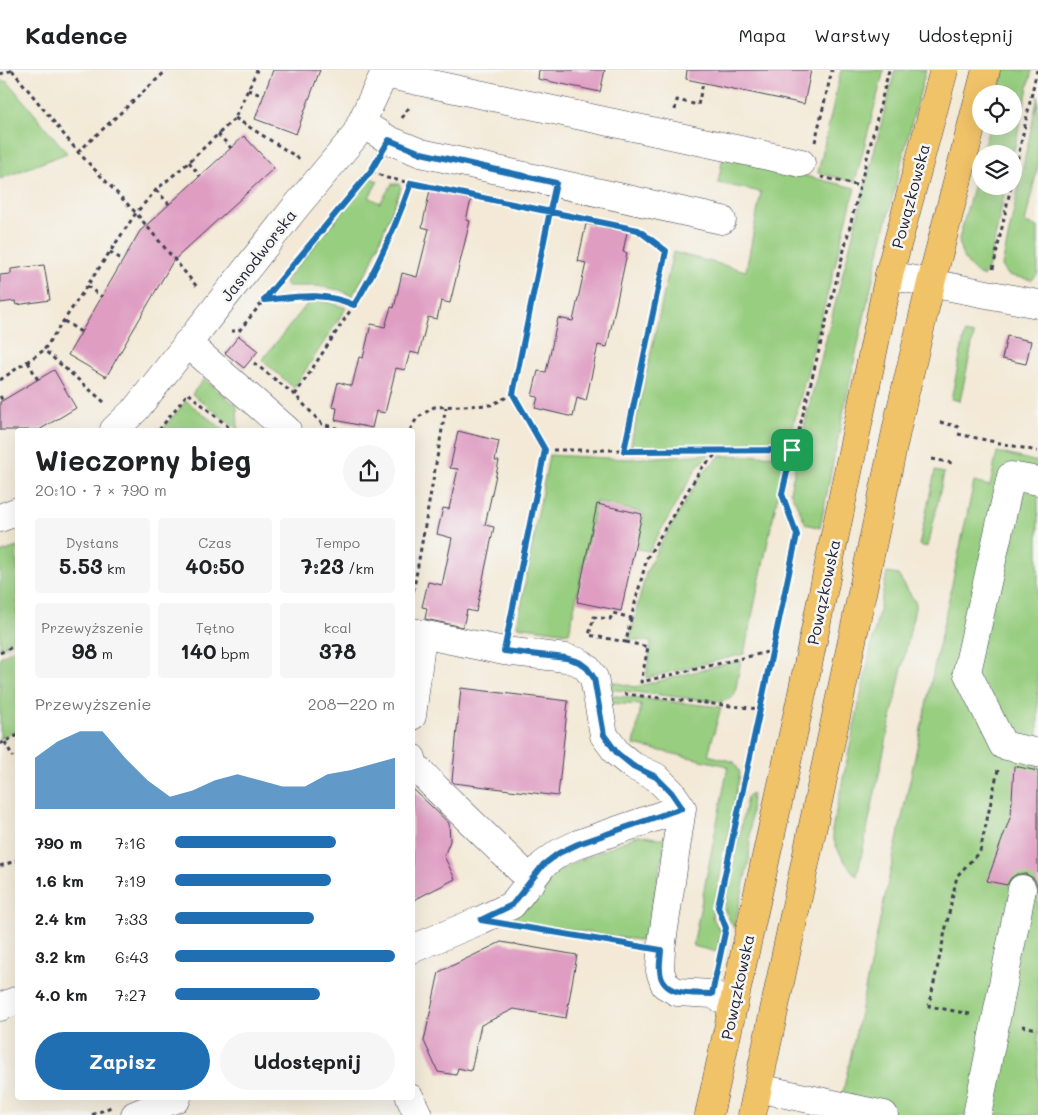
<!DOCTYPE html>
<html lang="pl">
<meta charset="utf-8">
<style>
body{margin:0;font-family:Mali,sans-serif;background:#f6f6f6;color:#202124;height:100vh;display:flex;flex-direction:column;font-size:19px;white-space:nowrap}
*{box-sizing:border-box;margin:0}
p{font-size:16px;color:#757577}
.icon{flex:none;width:28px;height:28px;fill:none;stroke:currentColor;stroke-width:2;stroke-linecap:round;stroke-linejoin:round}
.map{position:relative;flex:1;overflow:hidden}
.details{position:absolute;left:15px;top:358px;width:400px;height:672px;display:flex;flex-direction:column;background:#fff;border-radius:5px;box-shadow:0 5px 20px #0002}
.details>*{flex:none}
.fabs{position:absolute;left:972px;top:15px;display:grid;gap:10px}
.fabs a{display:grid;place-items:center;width:50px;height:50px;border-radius:50%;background:#fff;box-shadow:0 5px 20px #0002;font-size:25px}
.pin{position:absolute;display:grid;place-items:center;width:42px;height:42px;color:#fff;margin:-21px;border-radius:10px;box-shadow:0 2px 8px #0006}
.round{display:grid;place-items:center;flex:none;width:52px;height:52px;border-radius:26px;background:#f6f6f6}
.overview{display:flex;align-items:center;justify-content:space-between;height:85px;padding:0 20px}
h1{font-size:28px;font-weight:700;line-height:38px}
.metrics{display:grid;grid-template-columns:repeat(3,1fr);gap:8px;height:85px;padding:5px 20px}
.metrics div{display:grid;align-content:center;border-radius:5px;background:#f6f6f6;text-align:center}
.metrics b{font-size:21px;font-weight:700}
.metrics small{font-size:14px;font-weight:400}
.metrics p{font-size:14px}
.chart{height:140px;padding:10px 20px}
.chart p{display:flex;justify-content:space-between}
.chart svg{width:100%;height:90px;margin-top:5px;fill:#1f6fb2;opacity:.7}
.button{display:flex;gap:10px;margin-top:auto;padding:10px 20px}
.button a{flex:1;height:58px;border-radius:30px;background:#1f6fb2;color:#fff;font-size:20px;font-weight:700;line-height:58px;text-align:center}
.button a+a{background:#f6f6f6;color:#202124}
ul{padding:0 20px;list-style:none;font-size:16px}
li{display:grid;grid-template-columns:80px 60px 1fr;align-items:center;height:38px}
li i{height:12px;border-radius:6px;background:#1f6fb2}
header{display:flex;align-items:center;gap:30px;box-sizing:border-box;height:70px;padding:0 25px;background:#fff;border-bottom:1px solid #e0e0e0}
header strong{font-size:24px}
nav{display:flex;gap:28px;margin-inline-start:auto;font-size:18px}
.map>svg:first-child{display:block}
.green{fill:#98ce80;stroke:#5d785e}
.building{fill:#df9dc2}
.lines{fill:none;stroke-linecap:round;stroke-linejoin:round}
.minor-casing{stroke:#414052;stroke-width:29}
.major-casing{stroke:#414052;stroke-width:29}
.path{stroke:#414052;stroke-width:3;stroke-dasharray:4 4;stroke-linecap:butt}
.minor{stroke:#fff;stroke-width:28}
.major{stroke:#f1c369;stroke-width:28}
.route-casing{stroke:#fff;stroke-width:10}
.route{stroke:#1f6fb2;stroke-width:6}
.labels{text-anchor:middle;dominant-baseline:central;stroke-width:5;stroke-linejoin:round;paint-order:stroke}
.street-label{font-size:16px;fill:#22223b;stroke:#f6f6f2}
</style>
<header>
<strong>Kadence</strong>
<nav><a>Mapa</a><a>Warstwy</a><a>Udostępnij</a></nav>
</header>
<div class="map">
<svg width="1038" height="1045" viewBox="0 0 1038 1045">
<rect width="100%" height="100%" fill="#f6f6f2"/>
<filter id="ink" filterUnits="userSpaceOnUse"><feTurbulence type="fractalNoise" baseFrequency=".02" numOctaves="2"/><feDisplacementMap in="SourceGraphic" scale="10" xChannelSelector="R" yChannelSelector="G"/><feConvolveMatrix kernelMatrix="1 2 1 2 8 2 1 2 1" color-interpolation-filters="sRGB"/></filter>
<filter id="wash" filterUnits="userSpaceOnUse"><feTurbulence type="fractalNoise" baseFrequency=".0096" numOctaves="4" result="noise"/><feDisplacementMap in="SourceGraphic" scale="20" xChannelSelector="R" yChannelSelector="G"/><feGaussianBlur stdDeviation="1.12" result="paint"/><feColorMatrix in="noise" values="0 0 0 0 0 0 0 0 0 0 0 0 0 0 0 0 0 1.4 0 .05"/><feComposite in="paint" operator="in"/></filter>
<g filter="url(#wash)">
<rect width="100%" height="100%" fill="#f3e9d6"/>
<!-- green -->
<path class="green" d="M841 0H884L855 112 818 103Z
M895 0H926C884 151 850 304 820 458L806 454 790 421 808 340Z
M1004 0H1032L1013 84H982L989 56H1014V24H998Z
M0 11 8 12 67 83 0 109Z
M1038 26V95L1025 153 1038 157V204L1032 210 1008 205 1002 196Z
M723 86 855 118 789 372 785 375 630 378 673 182 746 201 761 122 718 113Z
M981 87V116H1006L989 196 983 207C967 196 961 189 959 169Z
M371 108 378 111 369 127 380 133 392 114H399L401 118 369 198 352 226 340 220 317 216H287L285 211Z
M316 230 328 232 346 238 294 318 262 290 308 233Z
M965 263 974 265 960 331 951 329Z
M204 309 237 336 238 360 192 324Z
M186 331 224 360H162Z
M997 382 1038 392V1045H838L974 412 990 416Z
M710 384 697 397 649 481 637 479 644 443 596 432 569 563 517 556 549 385 627 389Z
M782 385 785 391 744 584 646 608 651 572 629 569 646 503 657 480 703 402 720 386Z
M935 401 944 403 928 477 919 475Z
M17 477V570L0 579V483Z
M887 503 898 505 916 533 857 806C847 797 832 774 832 760Z
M17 578V660L0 669V587Z
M741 590 735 623 732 628 721 632 608 619 606 617 609 611 635 617Z
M607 625 721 637 708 685 734 692 740 703 712 847 721 862 717 882 693 876 728 696 634 675 641 635 607 633Z
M752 724 749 790 734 858 724 839 747 727Z
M639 765 666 770 645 871 510 851 539 821 555 803 576 792Z"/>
<g id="blocks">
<!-- building -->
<path class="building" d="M273 0H320L296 64 255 49Z
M539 0H605L600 22 538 9Z
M687 0H811L804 34 686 9Z
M244 66 274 98 173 191 106 307 68 285 140 161Z
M430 120 471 130 466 150 470 151 450 233 441 231 437 249 428 247 419 284 410 282 405 300 396 298 385 343 376 341 372 358 335 350 337 338 332 337 338 312 352 316 359 287 363 288 371 254 385 257 391 237 394 238 402 203 417 207 429 159 422 157Z
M586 154 627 162 623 182 627 183 607 277 598 275 586 331 577 328 573 347 535 338 538 327 532 326 538 301 546 302 558 248 573 251 586 193 578 191Z
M44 195 50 230 16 235 15 231 0 233V205L11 204V199Z
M239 266 258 281 244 298 225 283Z
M1007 266 1031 271 1026 294 1002 289Z
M54 300 76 338 39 360H0V332Z
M458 361 499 371 495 391H499L485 455 494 457 476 542 467 540 463 557 425 549 427 538 422 537 428 512 442 515 452 468 437 464 443 438 449 439 458 399 450 398Z
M597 434 642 444 621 541 577 532Z
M461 618 568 631 558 726 454 713 452 711Z
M1014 696 1038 701V822L1037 814 1033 808 1026 804H1017L1011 808 1007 815 987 811 1011 745Z
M412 718 449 753 450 771 444 786 455 809 412 831Z
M501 872 577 885 566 948 514 939 481 955 471 1001 458 998 456 1005 438 1002 424 971 439 902Z"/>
</g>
</g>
<g filter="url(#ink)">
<use href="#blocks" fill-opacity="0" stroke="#414052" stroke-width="1"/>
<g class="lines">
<defs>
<path id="minor" d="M385 4 801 93
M361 53 389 70 421 83 722 150
M889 205 1038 234
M187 273 287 360
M114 360 136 339 294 139 355 66 386 0
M1038 411 1011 406 967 602 1003 675 1038 683
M0 448 18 441
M412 562 504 581 566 588 579 592 587 598 594 608 604 665 617 683 633 696 656 707 671 722 682 738 661 879 660 901 665 915 677 922 712 924 733 935
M412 646 422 564
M412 688 414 695 437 719 532 811
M412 879 481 850 512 835 543 795 559 783 578 774 682 738
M0 937 18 930
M758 1018 884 1045
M410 1028 418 1045
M135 1045 177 1028
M977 1045 1022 819"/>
<path id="major" d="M709 1045 800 633 889 205 944 0
M752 1045 900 343 931 213 986 0"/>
</defs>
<!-- minor casing -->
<use href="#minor" class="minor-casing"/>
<!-- major casing -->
<use href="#major" class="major-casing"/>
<!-- path -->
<path class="path" d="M12 0 78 82 136 143 198 218
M0 4 13 0
M248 20 263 26
M675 40 677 30 698 35 703 13
M235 48 300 89
M402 48 410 36
M218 64 231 78
M815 72 832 0
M78 82 167 0
M189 92 200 106
M1014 105 1037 0
M821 107 860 116
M411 113 522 135
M156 120 169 134
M110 182 123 190
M993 199 1011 116
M87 216 102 227
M264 230 371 101
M64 251 81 262
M231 261H239L264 230C297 227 322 221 354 235
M28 292 38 310
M254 293 295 325 322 354 342 360
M0 310 44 280
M295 325 365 218 400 144 411 113 387 108 371 101 376 92
M0 326 3 331
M104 332 44 280 136 143 156 120 189 92 235 48 257 0
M940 352 959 357
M159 360 188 323 232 360
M410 360 417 348 434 337 491 335 513 324
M958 364 1037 381
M545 380H793
M624 381 667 181 638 160
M932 389 952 393
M412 529 446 337
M631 548 626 572 589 565 594 547 610 549 613 543 631 548 647 488 701 399 719 381
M509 556 545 380 513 324 551 139
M626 572 648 577 641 612 772 581
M0 583 18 574
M624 624 759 639
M5 672 13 687
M0 674 18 665
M0 796 18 790
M723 852 718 837 797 465 783 424 889 0
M526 858 636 875
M970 944 929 936 957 806 980 781 998 700
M1022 956 1038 959
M92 1045 111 1037"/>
<!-- minor -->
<use href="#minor" class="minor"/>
<!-- major -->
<use href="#major" class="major"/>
</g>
</g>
<g class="lines" filter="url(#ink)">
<defs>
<path id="route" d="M792 380 624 381 666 181 638 160 411 113C396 155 378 198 354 235 322 221 297 227 264 230L371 101 389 70 421 83 556 113 550 141 513 324 545 380 504 581 566 588 579 592 587 598 594 608 604 665 617 683 633 696 656 707 671 722 682 738 578 774 559 783 543 795 512 835 481 850 661 880C661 886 659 893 660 900 661 927 692 923 712 924L726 858 718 837 797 465 782 424 792 380"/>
</defs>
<!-- route casing -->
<use href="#route" class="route-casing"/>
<!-- route -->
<use href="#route" class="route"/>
</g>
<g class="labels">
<!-- street labels -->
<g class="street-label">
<text transform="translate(910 126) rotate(-75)">Powązkowska</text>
<text transform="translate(258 185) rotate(-52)">Jasnodworska</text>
<text transform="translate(823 522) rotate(-78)">Powązkowska</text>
<text transform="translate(737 917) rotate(-78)">Powązkowska</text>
</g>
</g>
</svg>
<div class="fabs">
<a><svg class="icon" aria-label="locate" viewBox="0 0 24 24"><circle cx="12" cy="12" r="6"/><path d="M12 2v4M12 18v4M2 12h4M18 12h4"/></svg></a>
<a><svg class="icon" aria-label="layers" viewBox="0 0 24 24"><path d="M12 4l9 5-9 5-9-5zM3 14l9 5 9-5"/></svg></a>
</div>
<div class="pin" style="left:792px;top:380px;background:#1e9e55"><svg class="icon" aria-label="arrive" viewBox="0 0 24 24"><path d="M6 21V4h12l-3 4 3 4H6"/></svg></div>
<section class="details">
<div class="overview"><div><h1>Wieczorny bieg</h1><p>20:10 · 7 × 790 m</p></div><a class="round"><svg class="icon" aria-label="share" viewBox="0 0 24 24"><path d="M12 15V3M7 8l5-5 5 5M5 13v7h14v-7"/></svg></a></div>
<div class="metrics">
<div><p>Dystans</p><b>5.53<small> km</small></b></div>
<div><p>Czas</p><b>40:50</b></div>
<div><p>Tempo</p><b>7:23<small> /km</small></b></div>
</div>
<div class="metrics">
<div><p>Przewyższenie</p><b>98<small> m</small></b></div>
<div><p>Tętno</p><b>140<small> bpm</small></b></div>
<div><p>kcal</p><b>378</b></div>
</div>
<div class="chart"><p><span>Przewyższenie</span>208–220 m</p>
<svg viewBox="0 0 160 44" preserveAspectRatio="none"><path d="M0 44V19L10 11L20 6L30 6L40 19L50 30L60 38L70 35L80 30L90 27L100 30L110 33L120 33L130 27L140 25L150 22L160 19V44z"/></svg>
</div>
<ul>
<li><b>790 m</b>7:16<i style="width:73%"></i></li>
<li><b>1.6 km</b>7:19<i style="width:71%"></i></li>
<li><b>2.4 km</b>7:33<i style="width:63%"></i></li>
<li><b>3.2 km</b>6:43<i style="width:100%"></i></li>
<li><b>4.0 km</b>7:27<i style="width:66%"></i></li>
</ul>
<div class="button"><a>Zapisz</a><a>Udostępnij</a></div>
</section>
</div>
